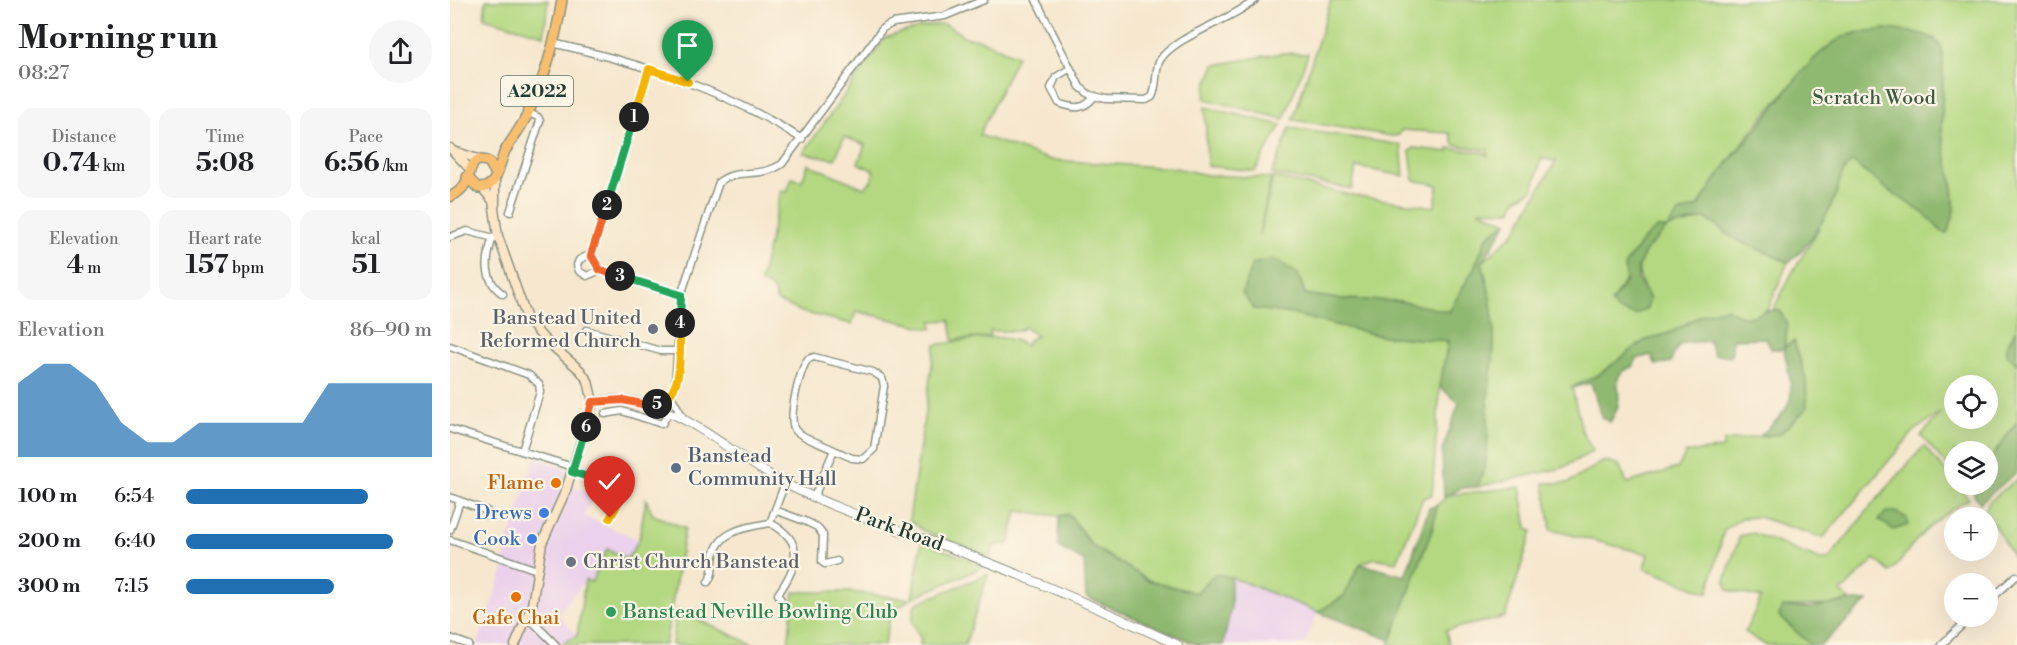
<!DOCTYPE html>
<meta charset="utf-8">
<style>
body{margin:0;font-family:"Libre Bodoni",serif;background:#f6f6f6;color:#202124;height:100vh;display:flex;flex-direction:column;font-size:22px;white-space:nowrap}
*{box-sizing:border-box;margin:0}
p{font-size:20px;color:#757577}
.icon{flex:none;width:33px;height:33px;fill:none;stroke:currentColor;stroke-width:2;stroke-linecap:round;stroke-linejoin:round}
.map{position:relative;flex:1;overflow:hidden}
.sheet{display:flex;flex-direction:column;background:#fff;width:450px}
.sheet>*{flex:none}
.buttons{position:absolute;left:1494px;top:375px;display:grid;gap:12px}
.buttons a{display:grid;place-items:center;width:54px;height:54px;border-radius:50%;background:#fff;box-shadow:0 6px 24px #0002;font-size:30px}
.pin{position:absolute;display:grid;place-items:center;width:51px;height:51px;color:#fff;margin:-62px -26px;border-radius:50% 50% 50% 0;rotate:-45deg;box-shadow:0 0 6px #0007}
.pin .icon{rotate:45deg}
.km{position:absolute;width:30px;height:30px;margin:-15px;border-radius:50%;background:#222;color:#fff;font-size:16px;line-height:30px;text-align:center}
.round{display:grid;place-items:center;flex:none;width:63px;height:63px;border-radius:32px;background:#f6f6f6}
.summary{display:flex;align-items:center;justify-content:space-between;height:102px;padding:0 18px}
h1{font-size:33px;font-weight:700;line-height:45px}
.stats{display:grid;grid-template-columns:repeat(3,1fr);gap:9px;height:102px;padding:6px 18px}
.stats div{display:grid;align-content:center;border-radius:15px;background:#f6f6f6;text-align:center}
.stats b{font-size:26px;font-weight:700}
.stats small{font-size:16px;font-weight:400}
.stats p{font-size:16px}
.chart{height:168px;padding:12px 18px}
.chart p{display:flex;justify-content:space-between}
.chart svg{width:100%;height:108px;margin-top:6px;fill:#1f6fb2;opacity:.7}
ul{padding:0 18px;list-style:none;font-size:20px}
li{display:grid;grid-template-columns:96px 72px 1fr;align-items:center;height:45px}
li i{height:15px;border-radius:8px;background:#1f6fb2}
main{display:flex;flex:1;min-height:0}
.map>svg:first-child{display:block}
.built{fill:#ebd1eb}
.green{fill:#b4d881;stroke:#6a8a5a;stroke-width:1.5;fill-rule:evenodd}
.forest{fill:#8fb86f;stroke:#577a52;stroke-width:1.5}
.lines{fill:none;stroke-linecap:round;stroke-linejoin:round}
.minor-casing{stroke:#8a9281;stroke-width:9}
.tertiary-casing{stroke:#8a9281;stroke-width:10}
.secondary-casing{stroke:#8a9281;stroke-width:11}
.primary-casing{stroke:#8a9281;stroke-width:12}
.minor{stroke:#fff;stroke-width:6}
.tertiary{stroke:#fff;stroke-width:8}
.secondary{stroke:#fde5c5;stroke-width:8}
.primary{stroke:#f9be6d;stroke-width:9}
.split-1-casing{stroke:#fff;stroke-width:12}
.split-2-casing{stroke:#fff;stroke-width:12}
.split-3-casing{stroke:#fff;stroke-width:12}
.split-4-casing{stroke:#fff;stroke-width:12}
.split-5-casing{stroke:#fff;stroke-width:12}
.split-6-casing{stroke:#fff;stroke-width:12}
.split-7-casing{stroke:#fff;stroke-width:12}
.split-8-casing{stroke:#fff;stroke-width:12}
.split-1{stroke:#f5b400;stroke-width:8}
.split-2{stroke:#22a559;stroke-width:8}
.split-3{stroke:#f0652b;stroke-width:8}
.split-4{stroke:#22a559;stroke-width:8}
.split-5{stroke:#f5b400;stroke-width:8}
.split-6{stroke:#f0652b;stroke-width:8}
.split-7{stroke:#22a559;stroke-width:8}
.split-8{stroke:#f5b400;stroke-width:8}
.worship-dot{fill:#6b7280;stroke:#fcf5e5;stroke-width:2}
.service-dot{fill:#5c6f8a;stroke:#fcf5e5;stroke-width:2}
.food-dot{fill:#e8710a;stroke:#fcf5e5;stroke-width:2}
.shop-dot{fill:#3f7fe0;stroke:#fcf5e5;stroke-width:2}
.leisure-dot{fill:#2e9e5b;stroke:#fcf5e5;stroke-width:2}
.labels{text-anchor:middle;dominant-baseline:central;stroke-width:4.5;stroke-linejoin:round;paint-order:stroke}
.shield{fill:#fcf5e5;stroke:#617469;stroke-width:1.5}
.shield-label{font-size:18px;font-weight:bold;fill:#1f3d34}
.park-label{font-size:20px;fill:#3d5c43;stroke:#fcf5e5}
.worship-label{font-size:20px;fill:#5b616d;stroke:#fcf5e5;text-anchor:end}
.service-label{font-size:20px;fill:#4e5e75;stroke:#fcf5e5;text-anchor:start}
.food-label{font-size:20px;fill:#c56008;stroke:#fcf5e5;text-anchor:end}
.shop-label{font-size:20px;fill:#366cbe;stroke:#fcf5e5;text-anchor:end}
.street-label{font-size:20px;fill:#1f3d34;stroke:#fcf5e5}
.leisure-label{font-size:20px;fill:#27864d;stroke:#fcf5e5;text-anchor:start}
</style>
<main>
<section class="sheet">
<div class="summary"><div><h1>Morning run</h1><p>08:27</p></div><a class="round"><svg class="icon" aria-label="share" viewBox="0 0 24 24"><path d="M12 15V3M7 8l5-5 5 5M5 13v7h14v-7"/></svg></a></div>
<div class="stats">
<div><p>Distance</p><b>0.74<small> km</small></b></div>
<div><p>Time</p><b>5:08</b></div>
<div><p>Pace</p><b>6:56<small> /km</small></b></div>
</div>
<div class="stats">
<div><p>Elevation</p><b>4<small> m</small></b></div>
<div><p>Heart rate</p><b>157<small> bpm</small></b></div>
<div><p>kcal</p><b>51</b></div>
</div>
<div class="chart"><p><span>Elevation</span>86–90 m</p>
<svg viewBox="0 0 160 44" preserveAspectRatio="none"><path d="M0 44V14L10 6L20 6L30 14L40 30L50 38L60 38L70 30L80 30L90 30L100 30L110 30L120 14L130 14L140 14L150 14L160 14V44z"/></svg>
</div>
<ul>
<li><b>100 m</b>6:54<i style="width:74%"></i></li>
<li><b>200 m</b>6:40<i style="width:84%"></i></li>
<li><b>300 m</b>7:15<i style="width:60%"></i></li>
</ul>
</section>
<div class="map">
<svg width="1567" height="645" viewBox="0 0 1567 645">
<rect width="100%" height="100%" fill="#fcf5e5"/>
<filter id="ink" filterUnits="userSpaceOnUse"><feTurbulence type="fractalNoise" baseFrequency=".0167" numOctaves="2"/><feDisplacementMap in="SourceGraphic" scale="12" xChannelSelector="R" yChannelSelector="G"/><feConvolveMatrix kernelMatrix="1 2 1 2 8 2 1 2 1" color-interpolation-filters="sRGB"/></filter>
<filter id="wash" filterUnits="userSpaceOnUse"><feTurbulence type="fractalNoise" baseFrequency=".008" numOctaves="4" result="noise"/><feDisplacementMap in="SourceGraphic" scale="24" xChannelSelector="R" yChannelSelector="G"/><feGaussianBlur stdDeviation="1.35" result="paint"/><feColorMatrix in="noise" values="0 0 0 0 0 0 0 0 0 0 0 0 0 0 0 0 0 1.4 0 .05"/><feComposite in="paint" operator="in"/></filter>
<g filter="url(#wash)">
<rect width="100%" height="100%" fill="#f6e7ce"/>
<!-- built -->
<path class="built" d="M85 458 116 468 125 487 144 495 134 516 189 540 177 559 157 550 142 583 135 580 108 614 127 636 113 643 98 645H27L55 566V552Z
M781 577 868 612 854 645H773L781 608Z"/>
<!-- green -->
<path class="green" d="M36 0H98L94 35 34 18Z
M881 0H1567V328L1557 345V355L1567 364V422L1538 462V452H1504V473L1471 436 1490 413 1465 430 1373 538 1309 517 1292 518 1274 530 1258 593 1194 568 1198 554 1101 530 1094 483H1118L1154 461 1169 465 1177 483 1228 468 1236 453 1273 448 1274 441 1330 434 1357 408 1344 342 1334 348 1330 311 1323 310 1343 271 1369 229 1368 226 1386 194 1393 170 1402 161 1434 187 1476 215 1495 233 1503 218 1504 205 1492 133 1493 52 1484 38C1463 36 1431 29 1411 32 1369 37 1269 169 1249 206L1238 213 1233 225 1255 218 1285 239 1338 262 1318 309 1302 318 1253 314 1222 332 1194 341 1148 375 1122 388 1132 431 1143 451 1112 468 1027 487C1042 458 1036 432 1038 401 1039 381 1044 360 1044 340 1044 314 1039 288 1032 263L1064 233 1106 161 1091 159 1083 190 1066 199 1061 211 1028 210 1057 222 1037 237 1024 268 999 312 949 301 888 299 855 294 848 274 804 309 837 313 931 336 998 341 990 387 982 495 973 498 947 562 925 558 910 564 894 596 868 612 781 577 765 574 746 593 698 580 642 546 619 514 609 516 567 511 559 544 544 545 540 557 474 531 459 520 485 345C510 342 555 329 576 346L578 340 587 336 574 327 569 331H540V337L503 340 500 320 482 321V329L406 311 402 324 352 312 327 301 323 289 310 282 331 191 337 192 342 178 352 181 358 164 414 188 422 180 424 171 408 163 415 145 413 144 394 137 385 159 353 153 435 38C446 34 485 21 496 25 506 29 513 40 526 38L567 56 529 135 601 160 725 168 757 175 821 178 809 235 823 177 900 195 985 207 988 185 964 180 960 151 964 148 999 152V148L1037 153V157L1038 150 1004 145 1000 133 951 130 949 135 942 136 843 120ZM1207 228 1216 229C1191 256 1178 264 1200 299L1161 303ZM1504 386H1538V418H1504Z
M832 53 858 54 834 119 755 99 756 86 765 65Z
M755 107 831 125 805 171 757 166Z
M840 128 951 145 954 176 906 167 902 189 822 174Z
M1474 446 1519 499C1498 511 1479 525 1464 543 1454 554 1452 562 1440 572L1425 559 1391 592 1399 600 1378 605 1340 606 1364 645H1315L1295 632 1311 598 1278 590 1275 580 1290 536 1303 533 1370 560H1378L1422 505Z
M1567 479V563L1535 510 1539 502Z
M1070 487 1077 528 1082 531 1055 617 996 630 999 645H939L983 527 987 505 999 495Z
M196 499 203 515 235 528 215 645H114L113 643 127 636 135 580 142 582 157 549 177 559 189 540Z
M472 541 535 566 462 598Z
M538 574 515 645H470L471 640 462 621 465 604Z
M344 592H400L460 599 441 613 434 645H338Z
M227 610 304 645H222Z"/>
<!-- forest -->
<path class="forest" d="M1437 29C1455 32 1480 30 1491 47 1495 54 1491 119 1492 134 1496 165 1514 203 1497 233L1491 231 1476 215 1434 187 1402 162C1390 172 1391 180 1386 194 1380 212 1354 254 1338 262L1285 239 1255 218 1217 228 1197 249 1188 266V280L1200 299 1197 308 1186 315 1169 311 1161 303 1176 281 1175 264 1193 240 1207 228H1217L1229 213 1249 206C1267 173 1293 145 1318 115 1339 88 1361 55 1391 38 1405 31 1422 31 1437 29Z
M1057 222 1032 263C1039 288 1044 314 1044 340 1044 360 1039 381 1038 401 1036 432 1042 458 1027 487L1012 488 994 497 992 451 1009 403 990 387 998 341 931 336 837 313 804 309 792 293 802 264 824 259 848 274 855 294 888 299 949 301 999 312 1024 268 1037 237Z
M1277 308C1307 329 1303 306 1330 311L1338 325 1334 347 1344 341 1356 379 1357 408 1330 434 1310 436C1350 400 1343 397 1334 349H1321L1316 338 1283 339 1281 356 1264 355 1259 341C1236 344 1229 336 1221 362L1206 365 1201 355 1186 359 1184 366C1158 376 1172 383 1168 405 1167 410 1163 417 1160 422L1152 418 1141 383 1121 388 1148 375 1194 341 1222 332 1253 314Z
M1567 328V364L1557 355V345Z
M1567 422V472L1530 503 1524 495 1525 485 1538 484V462Z
M987 505 983 527 941 640 868 612 894 596 910 564 955 576 979 508Z
M1436 512H1445L1457 518 1458 525 1444 530 1429 520Z
M619 514 642 546 698 580 746 593 765 574 781 577V608L773 645H748L636 597 634 561 608 547 609 516Z
M1398 601H1418L1371 645H1361L1329 616 1332 607 1362 608Z"/>
</g>
<g filter="url(#ink)">
<g class="lines">
<defs>
<path id="minor" d="M586 0 630 87 640 95 656 99 696 100 702 97C708 85 704 71 710 60 725 36 780 21 805 0
M102 43C190 63 276 90 352 139
M199 69 141 254 150 270 231 295
M619 69 606 77 601 88 609 103C625 109 634 110 645 96
M60 212 90 121 88 117 78 113
M0 237 17 231 44 238
M42 240C36 260 33 280 53 294
M141 254 129 260 127 265 129 271 137 276 150 270
M136 330 211 351H229
M0 346 79 375 89 384 90 392 72 451
M221 396 234 419
M202 406 217 400 225 387 231 295 269 182C289 167 310 179 332 164L433 28 443 23 495 16 534 0
M155 414 172 411 212 424 219 412
M0 429 123 467
M122 472C137 476 168 478 172 496L160 518
M0 497 37 511
M364 497 384 450 402 458 413 459 424 449 434 386 432 378 423 372 364 357 358 359C350 368 336 422 346 431 355 439 372 444 384 450
M325 510 357 522 367 527 373 535 372 562 375 564 387 561
M320 523 335 483
M0 530 10 501
M0 540 87 570
M258 582C265 572 261 566 264 555 270 529 299 527 320 523 356 541 348 566 328 594L332 602
M1538 602 1566 576
M78 617 106 645
M0 638 19 645
M1491 645 1522 616"/>
<path id="tertiary" d="M143 402C215 386 275 452 334 483 390 512 452 530 511 552 585 580 657 612 728 645"/>
<path id="secondary" d="M0 148 19 168
M7 152 31 160
M45 181V204
M32 188 43 201 48 236 77 319 94 339 130 370 138 381 143 402 116 490 92 543 82 605 65 645"/>
<path id="primary" d="M17 177 28 188C48 189 48 166 55 151 62 139 71 128 77 115 94 81 106 38 112 0
M0 197C6 194 12 190 15 184 22 172 20 154 39 162L46 174"/>
</defs>
<!-- minor casing -->
<use href="#minor" class="minor-casing"/>
<!-- tertiary casing -->
<use href="#tertiary" class="tertiary-casing"/>
<!-- secondary casing -->
<use href="#secondary" class="secondary-casing"/>
<!-- primary casing -->
<use href="#primary" class="primary-casing"/>
<!-- minor -->
<use href="#minor" class="minor"/>
<!-- tertiary -->
<use href="#tertiary" class="tertiary"/>
<!-- secondary -->
<use href="#secondary" class="secondary"/>
<!-- primary -->
<use href="#primary" class="primary"/>
</g>
</g>
<g class="lines" filter="url(#ink)">
<defs>
<path id="split-1" d="M184 117 199 69 238 82"/>
<path id="split-2" d="M157 205 184 117"/>
<path id="split-3" d="M157 205 141 255 150 270 170 276"/>
<path id="split-4" d="M170 276 231 295 230 323"/>
<path id="split-5" d="M207 404C236 394 229 348 230 323"/>
<path id="split-6" d="M136 427 142 402 173 400 202 406 207 404"/>
<path id="split-7" d="M136 427 122 472 165 485"/>
<path id="split-8" d="M160 518 172 496 165 485"/>
</defs>
<!-- split-1 casing -->
<use href="#split-1" class="split-1-casing"/>
<!-- split-2 casing -->
<use href="#split-2" class="split-2-casing"/>
<!-- split-3 casing -->
<use href="#split-3" class="split-3-casing"/>
<!-- split-4 casing -->
<use href="#split-4" class="split-4-casing"/>
<!-- split-5 casing -->
<use href="#split-5" class="split-5-casing"/>
<!-- split-6 casing -->
<use href="#split-6" class="split-6-casing"/>
<!-- split-7 casing -->
<use href="#split-7" class="split-7-casing"/>
<!-- split-8 casing -->
<use href="#split-8" class="split-8-casing"/>
<!-- split-1 -->
<use href="#split-1" class="split-1"/>
<!-- split-2 -->
<use href="#split-2" class="split-2"/>
<!-- split-3 -->
<use href="#split-3" class="split-3"/>
<!-- split-4 -->
<use href="#split-4" class="split-4"/>
<!-- split-5 -->
<use href="#split-5" class="split-5"/>
<!-- split-6 -->
<use href="#split-6" class="split-6"/>
<!-- split-7 -->
<use href="#split-7" class="split-7"/>
<!-- split-8 -->
<use href="#split-8" class="split-8"/>
</g>
<!-- markers -->
<g class="worship-dot">
<circle cx="203" cy="329" r="6"/>
<circle cx="121" cy="562" r="6"/>
</g>
<circle class="service-dot" cx="226" cy="468" r="6"/>
<g class="food-dot">
<circle cx="106" cy="483" r="6"/>
<circle cx="66" cy="597" r="6"/>
</g>
<g class="shop-dot">
<circle cx="94" cy="513" r="6"/>
<circle cx="82" cy="539" r="6"/>
</g>
<circle class="leisure-dot" cx="161" cy="612" r="6"/>
<g class="labels">
<!-- shield labels -->
<rect class="shield" x="51" y="76" width="72" height="30" rx="4.5"/>
<g class="shield-label">
<text x="87" y="91">A2022</text>
</g>
<!-- park labels -->
<g class="park-label">
<text x="1424" y="98">Scratch Wood</text>
</g>
<!-- worship labels -->
<g class="worship-label">
<text x="191" y="318">Banstead United<tspan x="191" dy="23">Reformed Church</tspan></text>
<text x="133" y="562" text-anchor="start">Christ Church Banstead</text>
</g>
<!-- service labels -->
<g class="service-label">
<text x="238" y="456">Banstead<tspan x="238" dy="23">Community Hall</tspan></text>
</g>
<!-- food labels -->
<g class="food-label">
<text x="94" y="483">Flame</text>
<text x="66" y="618" text-anchor="middle">Cafe Chai</text>
</g>
<!-- shop labels -->
<g class="shop-label">
<text x="82" y="513">Drews</text>
<text x="70" y="539">Cook</text>
</g>
<!-- street labels -->
<g class="street-label">
<text transform="translate(449 530) rotate(20)">Park Road</text>
</g>
<!-- leisure labels -->
<g class="leisure-label">
<text x="173" y="612">Banstead Neville Bowling Club</text>
</g>
</g>
</svg>
<div class="buttons">
<a><svg class="icon" aria-label="locate" viewBox="0 0 24 24"><circle cx="12" cy="12" r="6"/><path d="M12 2v4M12 18v4M2 12h4M18 12h4"/></svg></a>
<a><svg class="icon" aria-label="layers" viewBox="0 0 24 24"><path d="M12 4l9 5-9 5-9-5zM3 14l9 5 9-5"/></svg></a>
<a>+</a>
<a>−</a>
</div>
<div class="pin" style="left:238px;top:82px;background:#1e9e55"><svg class="icon" aria-label="arrive" viewBox="0 0 24 24"><path d="M6 21V4h12l-3 4 3 4H6"/></svg></div>
<div class="pin" style="left:160px;top:518px;background:#d93025"><svg class="icon" aria-label="check" viewBox="0 0 24 24"><path d="M5 12l5 5 9-10"/></svg></div>
<b class="km" style="left:184px;top:117px">1</b>
<b class="km" style="left:157px;top:205px">2</b>
<b class="km" style="left:170px;top:276px">3</b>
<b class="km" style="left:230px;top:323px">4</b>
<b class="km" style="left:207px;top:404px">5</b>
<b class="km" style="left:136px;top:427px">6</b>
</div>
</main>
